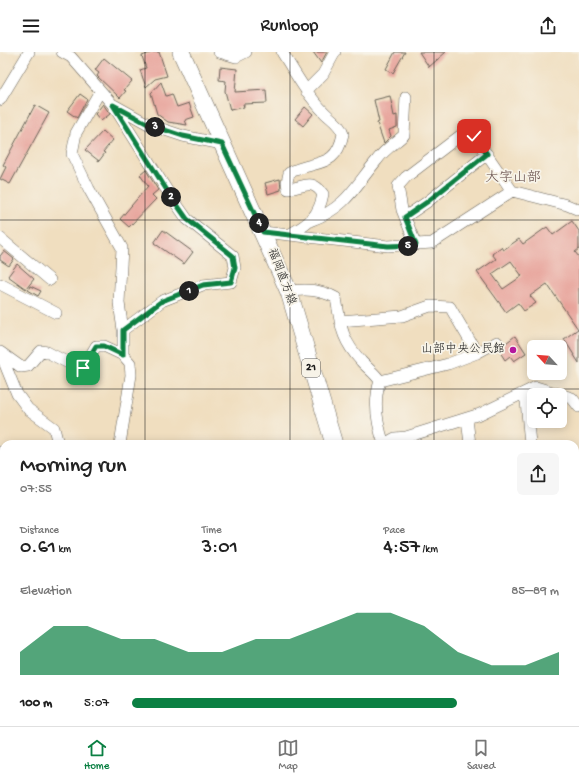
<!DOCTYPE html>
<meta charset="utf-8">
<style>
body{margin:0;font-family:"Gochi Hand","Klee One",sans-serif;background:#f6f6f6;color:#222;height:100vh;display:flex;flex-direction:column;font-size:15px;white-space:nowrap}
*{box-sizing:border-box;margin:0}
p{font-size:13px;color:#767676}
.icon{flex:none;width:22px;height:22px;fill:none;stroke:currentColor;stroke-width:2;stroke-linecap:round;stroke-linejoin:round}
.map{position:relative;flex:1;overflow:hidden}
.panel{position:absolute;left:0px;top:388px;width:579px;height:286px;display:flex;flex-direction:column;background:#fff;border-radius:12px 12px 0 0;box-shadow:0 2px 10px #0003}
.panel>*{flex:none}
.needle{width:26px;rotate:296deg}
.tools{position:absolute;left:527px;top:288px;display:grid;gap:8px}
.tools a{display:grid;place-items:center;width:40px;height:40px;border-radius:6px;background:#fff;box-shadow:0 2px 10px #0003;font-size:20px}
.pin{position:absolute;display:grid;place-items:center;width:34px;height:34px;color:#fff;margin:-17px;border-radius:8px;box-shadow:0 2px 6px #0006}
.km{position:absolute;width:20px;height:20px;margin:-10px;border-radius:50%;background:#222;color:#fff;font-size:11px;line-height:20px;text-align:center}
.round{display:grid;place-items:center;flex:none;width:42px;height:42px;border-radius:6px;background:#f6f6f6}
.headline{display:flex;align-items:center;justify-content:space-between;height:68px;padding:0 20px}
h1{font-size:22px;font-weight:600;line-height:30px}
.metrics{display:grid;grid-template-columns:repeat(3,1fr);gap:6px;height:68px;padding:4px 20px}
.metrics div{display:grid;align-content:center}
.metrics b{font-size:20px;font-weight:600}
.metrics small{font-size:11px;font-weight:400}
.metrics p{font-size:11px}
.chart{height:112px;padding:8px 20px}
.chart p{display:flex;justify-content:space-between}
.chart svg{width:100%;height:72px;margin-top:4px;fill:#0b8043;opacity:.7}
ul{padding:0 20px;list-style:none;font-size:13px}
li{display:grid;grid-template-columns:64px 48px 1fr;align-items:center;height:30px}
li i{height:10px;border-radius:5px;background:#0b8043}
header{display:flex;justify-content:space-between;align-items:center;height:52px;padding:0 20px;background:#fff;font-size:18px;font-weight:600}
.tabs{display:flex;justify-content:space-around;align-items:center;height:56px;border-top:1px solid #e0e0e0;background:#fff;font-size:11px;color:#767676}
.tabs a{display:grid;justify-items:center;gap:2px}
.tabs .current{color:#0b8043}
.map>svg:first-child{display:block}
.building{fill:#e7a199;fill-rule:evenodd}
.lines{fill:none;stroke-linecap:round;stroke-linejoin:round}
.minor-casing{stroke:#666055;stroke-width:12}
.primary-casing{stroke:#666055;stroke-width:18}
.minor{stroke:#fff;stroke-width:11}
.primary{stroke:#fff;stroke-width:17}
.route-casing{stroke:#fff;stroke-width:8}
.route{stroke:#0b8043;stroke-width:5}
.grid{fill:none;stroke:#1c1c1c;stroke-width:1;stroke-opacity:0.55}
.poi-dot{fill:#b5179e;stroke:#f7f3e8;stroke-width:1.5}
.labels{text-anchor:middle;dominant-baseline:central;stroke-width:3.5;stroke-linejoin:round;paint-order:stroke}
.shield{fill:#f7f3e8;stroke:#5e5c59;stroke-width:1}
.shield-label{font-size:11px;font-weight:bold;fill:#1c1c1c}
.street-label{font-size:12px;fill:#1c1c1c;stroke:#f7f3e8}
.poi-label{font-size:12px;fill:#1c1c1c;stroke:#f7f3e8;text-anchor:end}
.quarter-label{font-size:14px;fill:#634b48;stroke:#f7f3e8}
</style>
<header><svg class="icon" aria-label="menu" viewBox="0 0 24 24"><path d="M4 6h16M4 12h16M4 18h16"/></svg>Runloop<svg class="icon" aria-label="share" viewBox="0 0 24 24"><path d="M12 15V3M7 8l5-5 5 5M5 13v7h14v-7"/></svg></header>
<div class="map">
<svg width="579" height="674" viewBox="0 0 579 674">
<rect width="100%" height="100%" fill="#f7f3e8"/>
<filter id="ink" filterUnits="userSpaceOnUse"><feTurbulence type="fractalNoise" baseFrequency=".025" numOctaves="2"/><feDisplacementMap in="SourceGraphic" scale="8" xChannelSelector="R" yChannelSelector="G"/><feConvolveMatrix kernelMatrix="1 2 1 2 8 2 1 2 1" color-interpolation-filters="sRGB"/></filter>
<filter id="wash" filterUnits="userSpaceOnUse"><feTurbulence type="fractalNoise" baseFrequency=".012" numOctaves="4" result="noise"/><feDisplacementMap in="SourceGraphic" scale="16" xChannelSelector="R" yChannelSelector="G"/><feGaussianBlur stdDeviation="0.9" result="paint"/><feColorMatrix in="noise" values="0 0 0 0 0 0 0 0 0 0 0 0 0 0 0 0 0 1.4 0 .05"/><feComposite in="paint" operator="in"/></filter>
<g filter="url(#wash)">
<rect width="100%" height="100%" fill="#f0debf"/>
<g id="blocks">
<!-- building -->
<path class="building" d="M153 0H159L167 24 155 27 146 35 140 18 146 16 142 4Z
M313 0H327L321 11Z
M395 0H405L393 21 386 17Z
M419 0H446L429 15Z
M104 6 132 29 124 38 126 39 120 46 97 24 99 21 95 18Z
M220 15 237 17 235 40 266 38 267 51 243 52 244 55 230 58 225 39 226 29 219 28Z
M161 30 166 44 172 42 177 55 189 51 194 65 185 68 187 73 168 70 157 62 151 41Z
M80 42 87 47 77 66 67 59Z
M390 44 394 64 397 63V75L389 78 391 84 384 91 377 71 379 70 374 48Z
M103 52 110 62 101 69 95 62Z
M35 53 49 61 10 132 0 127 6 115 3 113Z
M305 55 313 62 303 74 295 67Z
M103 79 113 88 103 100 105 101 99 109 85 98Z
M146 118 158 138 152 143 156 147 129 175 120 167 148 134 140 123Z
M280 127 281 138 268 142 265 131Z
M572 169 579 179V197L575 200 579 205V311L564 287 578 277 547 232 530 244 536 251 524 259 518 251 506 260 477 220 496 207 492 202 501 195 503 198 519 187 523 192 547 175 553 183ZM511 209 522 224 503 237 492 222Z
M163 178 193 200 184 212 154 191Z
M4 199 14 207 9 214 0 208V204Z
M17 212 34 227 26 237 8 224Z
M30 234 41 239 38 244 28 238Z
M515 284 526 301 514 309 510 304 505 308 498 297Z"/>
</g>
</g>
<g filter="url(#ink)">
<use href="#blocks" fill-opacity="0" stroke="#666055" stroke-width="1"/>
<g class="lines">
<defs>
<path id="minor" d="M62 0 71 5 113 53 168 140 187 167 233 204 235 216 231 230 203 233 162 249 123 278
M219 0 236 5 246 0
M282 0C295 21 307 43 325 61 332 68 340 72 343 82 336 118 315 107 289 121L287 130 288 137C305 135 311 126 323 142 319 164 309 172 290 182
M100 39 76 81 72 102 89 137 122 196 119 251 123 278V303L130 311 131 323 120 392
M306 39 323 22 335 0
M0 48 29 0
M114 53 150 73 183 84 222 92
M405 165 427 150 487 102
M312 168C346 156 355 134 377 108 384 98 395 91 404 83L406 45
M263 180 388 194 432 191 512 139 567 153 579 158
M0 186 50 228
M416 193 402 158 398 134 406 125 465 80 474 84 512 139
M0 232 56 261
M289 240C304 236 322 238 336 246 341 274 341 287 361 309 367 316 375 321 380 329 373 350 377 372 384 392
M340 269 402 264 430 254 450 255 477 301 448 312 380 329
M0 300 21 315 28 314 41 299 47 300 80 317 83 316 96 294H104L123 303
M0 300 17 342 28 357 54 376 58 392
M477 301 497 290
M523 343 526 349 530 392
M467 367 470 392
M384 392 395 386 406 385 480 362 536 335 572 346 579 355
M0 400 4 403
M575 442 579 443
M0 480H4
M0 520 4 521
M0 589 4 590
M575 644 579 641
M0 649 3 650
M103 670 141 674
M540 670 542 674
M11 674 15 670
M165 674 170 672 199 670
M511 674 522 670"/>
<path id="primary" d="M181 0 289 240 334 392
M410 670 412 674"/>
</defs>
<!-- minor casing -->
<use href="#minor" class="minor-casing"/>
<!-- primary casing -->
<use href="#primary" class="primary-casing"/>
<!-- minor -->
<use href="#minor" class="minor"/>
<!-- primary -->
<use href="#primary" class="primary"/>
</g>
</g>
<g class="lines" filter="url(#ink)">
<defs>
<path id="route" d="M83 316 96 294H104L123 303V278L162 249 203 233 231 230 235 216 233 204 187 167 168 140 113 53 150 73 183 84 222 92 263 180 388 194 416 193 405 165 427 150 487 102 474 84"/>
</defs>
<!-- route casing -->
<use href="#route" class="route-casing"/>
<!-- route -->
<use href="#route" class="route"/>
</g>
<!-- grid -->
<path class="grid" d="M145 0V392M290 0V392M434 0V392M0 168H579M0 337H579M0 506H4M575 506H579M145 670V674M290 670V674M434 670V674"/>
<!-- markers -->
<circle class="poi-dot" cx="513" cy="298" r="4"/>
<g class="labels">
<!-- shield labels -->
<rect class="shield" x="302" y="307" width="18" height="18" rx="3"/>
<g class="shield-label">
<text x="311" y="316">21</text>
</g>
<!-- street labels -->
<g class="street-label">
<text transform="translate(281 225) rotate(69)">福岡直方線</text>
</g>
<!-- poi labels -->
<g class="poi-label">
<text x="505" y="298">山部中央公民館</text>
</g>
<!-- quarter labels -->
<g class="quarter-label">
<text x="513" y="126">大字山部</text>
</g>
</g>
</svg>
<div class="tools">
<a><svg class="needle" viewBox="-14 -14 28 28"><path d="M0-13l5 13h-10z" fill="#e53935"/><path d="M0 13l5-13h-10z" fill="#767676"/></svg></a>
<a><svg class="icon" aria-label="locate" viewBox="0 0 24 24"><circle cx="12" cy="12" r="6"/><path d="M12 2v4M12 18v4M2 12h4M18 12h4"/></svg></a>
</div>
<div class="pin" style="left:83px;top:316px;background:#1e9e55"><svg class="icon" aria-label="arrive" viewBox="0 0 24 24"><path d="M6 21V4h12l-3 4 3 4H6"/></svg></div>
<div class="pin" style="left:474px;top:84px;background:#d93025"><svg class="icon" aria-label="check" viewBox="0 0 24 24"><path d="M5 12l5 5 9-10"/></svg></div>
<b class="km" style="left:189px;top:239px">1</b>
<b class="km" style="left:171px;top:145px">2</b>
<b class="km" style="left:155px;top:75px">3</b>
<b class="km" style="left:259px;top:171px">4</b>
<b class="km" style="left:408px;top:194px">5</b>
<section class="panel">
<div class="headline"><div><h1>Morning run</h1><p>07:55</p></div><a class="round"><svg class="icon" aria-label="share" viewBox="0 0 24 24"><path d="M12 15V3M7 8l5-5 5 5M5 13v7h14v-7"/></svg></a></div>
<div class="metrics">
<div><p>Distance</p><b>0.61<small> km</small></b></div>
<div><p>Time</p><b>3:01</b></div>
<div><p>Pace</p><b>4:57<small> /km</small></b></div>
</div>
<div class="chart"><p><span>Elevation</span>85–89 m</p>
<svg viewBox="0 0 160 44" preserveAspectRatio="none"><path d="M0 44V30L10 14L20 14L30 22L40 22L50 30L60 30L70 22L80 22L90 14L100 6L110 6L120 14L130 30L140 38L150 38L160 30V44z"/></svg>
</div>
<ul>
<li><b>100 m</b>5:07<i style="width:76%"></i></li>
</ul>
</section>
</div>
<nav class="tabs">
<a class="current"><svg class="icon" aria-label="home" viewBox="0 0 24 24"><path d="M3 11l9-7 9 7M6 9v11h12V9"/></svg>Home</a>
<a><svg class="icon" aria-label="map" viewBox="0 0 24 24"><path d="M3 6l6-2 6 2 6-2v14l-6 2-6-2-6 2zM9 4v14M15 6v14"/></svg>Map</a>
<a><svg class="icon" aria-label="saved" viewBox="0 0 24 24"><path d="M7 4h10v16l-5-4-5 4z"/></svg>Saved</a>
</nav>
